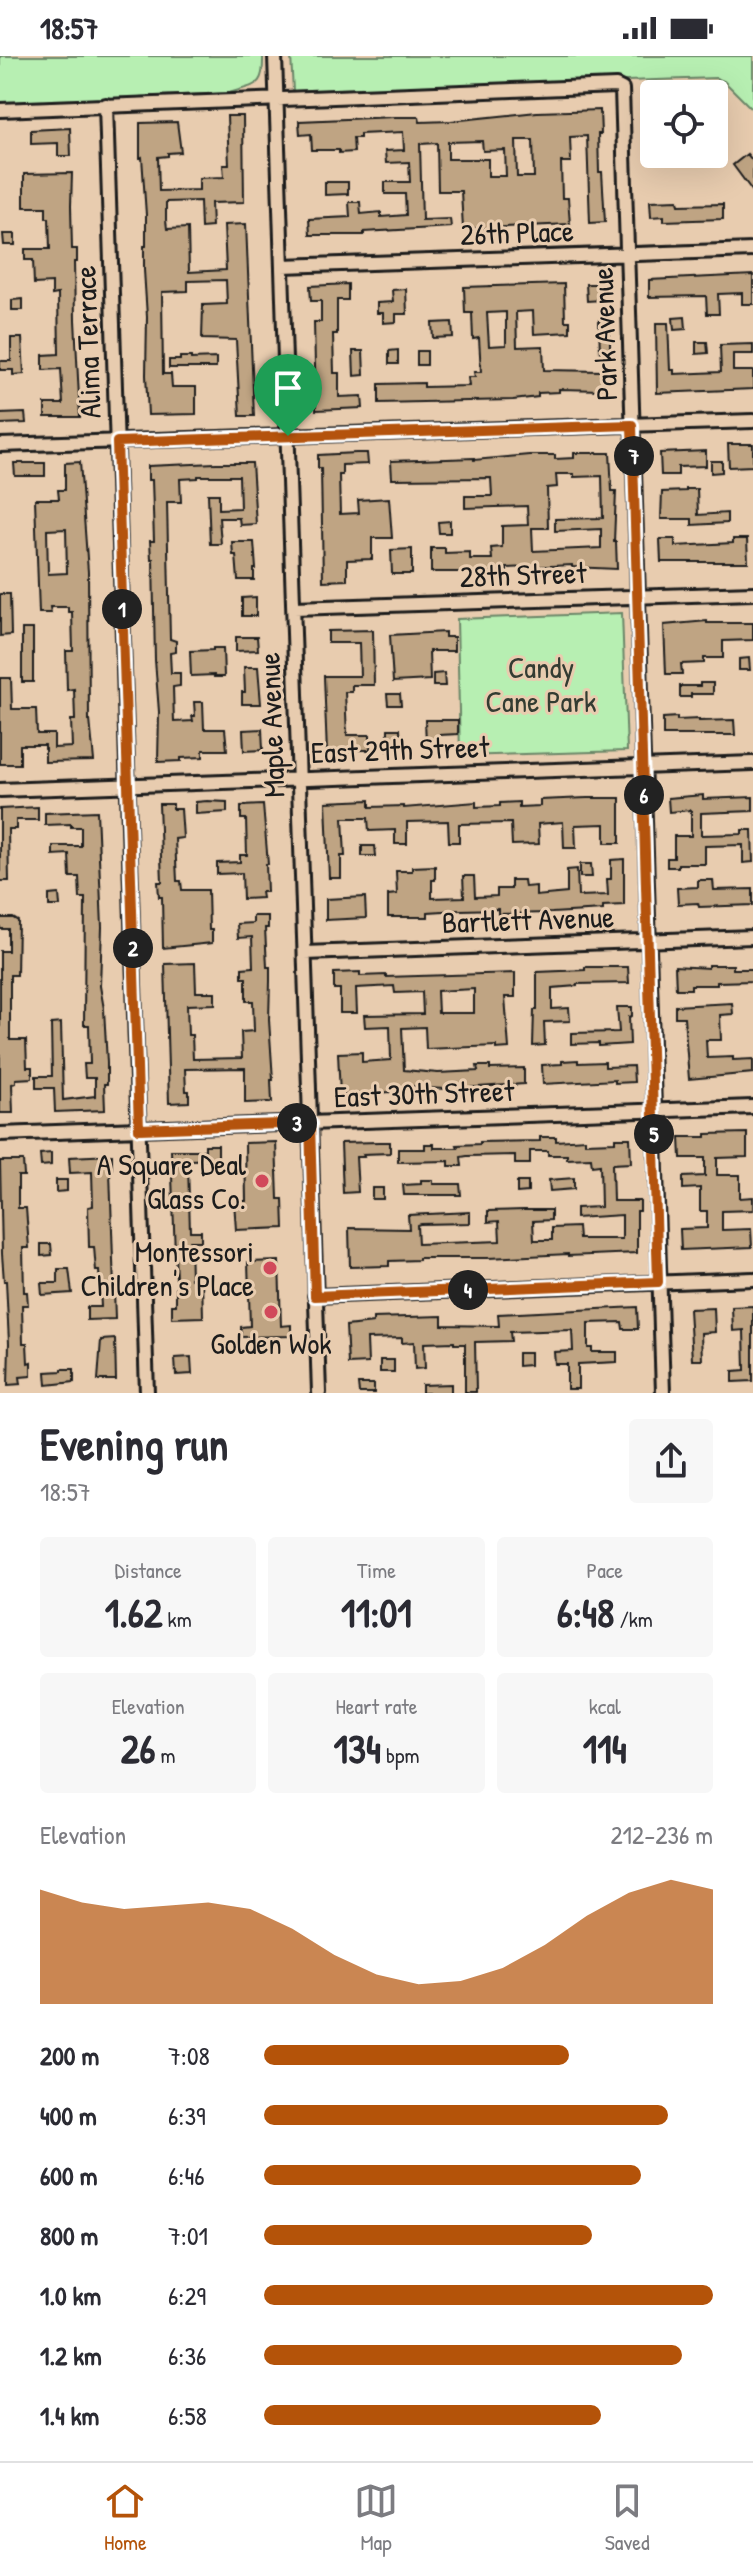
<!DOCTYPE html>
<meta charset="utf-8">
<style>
body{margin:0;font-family:"Patrick Hand",sans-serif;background:#f7f7f7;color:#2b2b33;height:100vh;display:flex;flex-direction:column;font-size:30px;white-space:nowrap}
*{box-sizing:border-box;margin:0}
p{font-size:26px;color:#7c7c81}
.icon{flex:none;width:44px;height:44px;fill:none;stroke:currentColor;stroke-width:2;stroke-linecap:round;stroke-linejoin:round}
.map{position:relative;height:1337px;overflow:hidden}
.side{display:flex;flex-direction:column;background:#fff;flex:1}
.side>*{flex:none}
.fabs{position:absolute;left:640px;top:24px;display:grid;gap:16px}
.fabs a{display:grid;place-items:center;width:88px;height:88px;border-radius:8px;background:#fff;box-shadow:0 8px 32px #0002;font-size:40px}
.pin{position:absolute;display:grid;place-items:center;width:68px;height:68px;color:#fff;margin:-82px -34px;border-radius:50% 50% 50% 0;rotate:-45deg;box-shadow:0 0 8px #0007}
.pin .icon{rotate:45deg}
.km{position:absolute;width:40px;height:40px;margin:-20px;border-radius:50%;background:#222;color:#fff;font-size:22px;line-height:40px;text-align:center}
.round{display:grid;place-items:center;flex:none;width:84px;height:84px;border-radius:8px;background:#f7f7f7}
.overview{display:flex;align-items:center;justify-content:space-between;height:136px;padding:0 40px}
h1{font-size:44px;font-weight:800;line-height:60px}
.stats{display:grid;grid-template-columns:repeat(3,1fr);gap:12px;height:136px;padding:8px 40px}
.stats div{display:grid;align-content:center;border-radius:8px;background:#f7f7f7;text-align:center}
.stats b{font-size:40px;font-weight:800}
.stats small{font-size:22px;font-weight:400}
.stats p{font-size:22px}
.chart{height:224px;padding:16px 40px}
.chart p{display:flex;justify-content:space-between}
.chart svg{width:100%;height:144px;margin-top:8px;fill:#b45309;opacity:.7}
ul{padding:0 40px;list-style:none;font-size:26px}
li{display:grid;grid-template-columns:128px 96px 1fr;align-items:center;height:60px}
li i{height:20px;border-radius:10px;background:#b45309}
.status{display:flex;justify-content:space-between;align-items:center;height:56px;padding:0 40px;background:#fff;direction:ltr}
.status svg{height:22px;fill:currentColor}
.tabs{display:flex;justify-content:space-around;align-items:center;height:112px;border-top:2px solid #e1e1e2;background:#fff;font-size:22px;color:#7c7c81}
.tabs a{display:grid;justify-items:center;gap:4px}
.tabs .on{color:#b45309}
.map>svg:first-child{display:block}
.green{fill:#b7efb2;stroke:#6a8667;stroke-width:2}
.building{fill:#bfa483;stroke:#1c1c1c;stroke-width:2;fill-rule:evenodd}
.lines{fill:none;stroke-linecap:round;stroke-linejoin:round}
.minor-casing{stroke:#1c1c1c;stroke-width:18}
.minor{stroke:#e8ccaf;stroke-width:12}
.route-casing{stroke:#fff;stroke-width:16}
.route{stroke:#b45309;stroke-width:10}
.poi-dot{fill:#d1495b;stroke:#e8ccaf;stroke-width:3}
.labels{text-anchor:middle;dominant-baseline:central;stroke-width:6;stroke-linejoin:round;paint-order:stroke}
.street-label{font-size:30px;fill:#1c1c1c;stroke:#e8ccaf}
.park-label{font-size:30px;fill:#333c32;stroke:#e8ccaf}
.poi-label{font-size:30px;fill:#1c1c1c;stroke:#e8ccaf;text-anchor:end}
</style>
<div class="status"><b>18:57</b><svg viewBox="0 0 49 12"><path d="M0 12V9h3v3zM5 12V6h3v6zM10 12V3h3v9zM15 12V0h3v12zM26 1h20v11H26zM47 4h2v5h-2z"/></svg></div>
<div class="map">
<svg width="753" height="1337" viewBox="0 0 753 1337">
<rect width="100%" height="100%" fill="#e8ccaf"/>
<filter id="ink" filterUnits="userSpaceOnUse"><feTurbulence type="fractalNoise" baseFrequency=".0125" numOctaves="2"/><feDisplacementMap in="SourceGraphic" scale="16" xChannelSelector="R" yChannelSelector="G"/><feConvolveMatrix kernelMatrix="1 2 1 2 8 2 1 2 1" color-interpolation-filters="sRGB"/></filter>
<g filter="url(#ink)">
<!-- green -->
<path class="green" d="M0 0H263C264 32 256 28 229 37L0 47Z
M291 0H753V54L724 25 716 22 301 36 293 35Z
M622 557 627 695 460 700 457 563Z"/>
<!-- building -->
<path class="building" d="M600 54 601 78H598L599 116H602L605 166 590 167 587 80 570 81 571 106H561L562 142H568L570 168 463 173 461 135H438L437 87 420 88 422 164 450 163 451 171 364 176V179H310L309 163 350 161 349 146H360L361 158 381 156V161L406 159 405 138H385V126H410L409 106 386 107 385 95 404 94 403 76 360 78V82H353L354 96 339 97V94H312L311 78 300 79 299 65 395 61H419L420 66 451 65 537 56ZM516 84H533L534 121H517ZM482 85 483 95 505 94 506 120H488V103H448V86Z
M227 60H243L244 146 211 147 212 171 201 172 200 145 166 146V164L167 173 188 172 189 216 226 214 224 169 246 168 254 360H240L236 284 202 283 203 249 227 248 226 224 188 225V235L162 236 163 318H171L172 331H196V358L148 359 146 319 147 261 144 214V190H146V159L142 101 140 102V67L177 66 181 96 168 97V100L158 101 159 135 199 134V122L224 121 223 109H229Z
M70 72 71 100H58V87L31 88V74Z
M747 98 753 105V136L733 109Z
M72 117 71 150 72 193H77V206H74L75 264 80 361H45V348H63L61 313 43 314V299L59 298 58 238 52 239V227L34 228 33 204H25V193H50L49 162H46V151H24V118Z
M325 126H348V138L325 139Z
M678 144 679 149 723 148V163L664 165V160L651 161 650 145Z
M3 178H15V189H4Z
M753 219V248H742V237L718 238 719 258H707L706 240 649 241V224Z
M348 228V244H337V278H333L334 317H339V341L362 340 363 352 316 354 314 266H321V245H311L310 230Z
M564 228 565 265H570V276L534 278 533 255 516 256 517 291 543 290 544 314 603 315V334L559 333V336L538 337V341L513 344 379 347V328L424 327V331L469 330 468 321H475L474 316H481L479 282 473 283 472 257H465L464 231ZM506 256V289L489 290 487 257Z
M586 228H601L602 244 587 245Z
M406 233 407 258H396V266L383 267V257H377V247L393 246 392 234Z
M23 243V254H12V244Z
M685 261 686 273 674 274 673 262Z
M599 264H610V299H600Z
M452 266 453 281 433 282 432 267Z
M656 267H668L670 314H674V318L721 316 720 289 753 288V298H733V315H753V333L657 337Z
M11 282H22L24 318 13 319V314H0V305H11Z
M696 286H707L708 297 696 298Z
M398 294V308H389V295Z
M353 295H363L364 319 354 320Z
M417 295H427V309H417Z
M180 301H191V303L216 302V312H169V304H180Z
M25 357 26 367 0 368V358Z
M728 388H753V410L729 411Z
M706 395V410L678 411V419H661L660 397Z
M356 397H367L368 408 342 409V419H339L340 458 359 457 358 444 389 442 392 482H372V503L347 504V524L323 525 321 412H318V399Z
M574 397H610L612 435H616L614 486H616L617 513 572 511V509L507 512V515L493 516H431V492H445V497L470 496V503H492L491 492 502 491V470L528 469 527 450 465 452V440H492L491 422 392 423 391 405 474 402V404L529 399H555V403L574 402ZM556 418H574V421L602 420 603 462 555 463V475L601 473V492L533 495 532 472H548L547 432 557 431Z
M711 405H722V416L711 417Z
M80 406 88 516 89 664H90L94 705 45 706V689H20V708H0V622H11L12 653H36L37 678H54V692L72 691 71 664H75L74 633 67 634 66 595H73L72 556H68V551H50L51 557H39L35 443H59L58 434H65V407ZM66 473 67 517 48 518 47 474Z
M14 407H45V420H15Z
M216 407H252L256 468 240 469 239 462H219L221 488H210L208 438H219V453L240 452 239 420H198V422L180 423 181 446H167L170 583 176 585V596L170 597 171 617H180V630L173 631 174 666 193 665 192 660H195L194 646H203L204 673H225L227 694H203V701L181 702V705L158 706 159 656 155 604 153 503H151L150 485H154L152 424H148V410Z
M686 433H697L698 459 727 457V467L692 469V463H661L662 436 686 435Z
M450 465V477H439L438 466Z
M660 483H675V490L733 487V483H747L748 506H661Z
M232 486H254L256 513H254V524H238L236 499H233Z
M412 493V518H392L391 494Z
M0 538H10L11 579 0 580Z
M256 541V560H242V542Z
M707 565V567H753V584L723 585V602H704V607L681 608 682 618H666L664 569Z
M22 573H33V626H22Z
M373 574 374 629H352V636H345L347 679H370V694H353V700L337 701V697L327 698 324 620H360L359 587H328V575Z
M445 576V581H454V595H429L430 624 393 626 390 579Z
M236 581H257L258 594 236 595Z
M213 592H223L224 621H214V619L191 620 190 595 213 594Z
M749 602 750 614H739V603Z
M244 611H258L261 648H242V636H245Z
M444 617 445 630H433V618Z
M700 627H713V638H691V641H680V630H700Z
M387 638H400L401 649H388Z
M677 661V664L699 663V665L734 664 735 679H663V662Z
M425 664H458V678L439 679V687L426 688Z
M262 673 263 694 244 695 243 674Z
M388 673H400L401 695H388Z
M703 739V743L753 741V755L701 757V779L742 778V774H752L753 806 743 807V789L705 790V808H678V811H667V802H674V780H691V754L669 756 668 742Z
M587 742H620V787H605V768L575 769 576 792H564L563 766 538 768 539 788 512 789 511 767 459 768V786H449L448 765 407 766V788H395V774L369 775 368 762H343L345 800H341V822H329L326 746 370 744V751L404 750V752L476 746V751L500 750V747L519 746V751L540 750V744Z
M207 745 227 746V756L196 758V746Z
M159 748H173V753H181L183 782 175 783 177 825H181L182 834H208L209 874H212V887L163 892 162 841H159L158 826H162Z
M263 749 268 808H266L267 836H261L262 842 243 843 242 817 217 818V807L240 806V799H247L246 763H241V750Z
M38 751V764H16V773H8L9 825H0V753Z
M97 755 102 871 100 930 104 953 107 1007V1028H104L105 1054 55 1056 54 1032H36V1020H52L51 968 61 967 63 1044 95 1040V1022H85L84 1008H90L89 969H84L85 842H80L79 821H70L69 798 53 799V790H81V771H71V768L45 769V757Z
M362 790H375L376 800H362Z
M624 803V849L603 850V854L552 857 498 858V853L460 854 428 856V861H388V839L397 838 396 815H412V811L435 810V824H432V842L464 841 463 820H474L475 841 497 840V833H511V824H524L525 831 536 830V840L567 837V814L577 813 578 840 608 839 607 823H611V804Z
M580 808H591L592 821H580Z
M698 824H713L714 834 753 833V849L699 851 698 847 678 848 677 832 698 831Z
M59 838 60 850H49V839Z
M365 841 366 862 326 864V843Z
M253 860H268V872H265L267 911H270V925L269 964 273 1024H271L272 1046 245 1047V1012L185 1013 186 1035H189V1046L169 1047 165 908 195 907 196 936H215V948L187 949 188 979H192L193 1003 242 1002 241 976 254 975 253 945H246V922H242V912L253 911 252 881 238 882 237 868 253 867Z
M0 862H13L18 865 17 919H10V984H26L27 1011H32V1022L16 1023V1027L12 1028 13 1057H0V895H8V873H0Z
M708 909H733V913H753V925L717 926V929H691V933H676L675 910 708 912Z
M585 911H628L629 927 577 928V930L552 932V953L569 952 570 965 544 966 545 989 533 990 534 954H537V916L585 914Z
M360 916V920L386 919V921L515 917V941H505L509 992 496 993V990L426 993 425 971 402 972 404 1014 438 1017 478 1015 477 1010H490V1013L524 1012V1028L448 1033 422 1032V1030L391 1031V1036L340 1039 338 997 362 996V1006L391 1004 390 970 365 971 364 959 423 958 422 936 395 937 394 930 356 932 357 957H340V933H334V917ZM474 933V957H438L437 935Z
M732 947 733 958 720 959 721 984H706L707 1002 733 1001V1004L753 1003V1017L689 1023 684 961H675V950Z
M617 951H632V960L629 961 630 988 599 990V987L571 988V977L619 976Z
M578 1004V1007L605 1006V1011L633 1010 634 1026 615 1027V1024L543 1028 542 1009 562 1008V1005Z
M747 1077V1101L717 1102V1119H740V1142L753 1141V1154L722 1155V1174L751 1173 752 1191 681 1194 680 1173 707 1172V1155H700V1132L683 1133V1121L705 1120V1102H681L680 1081H706V1078Z
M540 1081H556V1085L585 1083V1087L615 1086V1082H630L631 1107 612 1108 613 1145H640V1155H637V1197L568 1200V1198L488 1202H419V1204L389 1205V1210L350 1211 349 1172 409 1173 408 1159 470 1156V1167L420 1168 417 1169 418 1188 500 1185 499 1165 488 1166V1155L524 1154H551V1164L533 1165 534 1184H552V1172L578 1171 579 1183H622V1159L576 1162V1152L601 1151 600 1109 592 1110 591 1102 567 1103V1099H548V1095H530V1108H515V1099L467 1100 461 1101 462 1110H449V1105L398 1106V1093H425V1088H434V1092H458L457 1089 480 1088V1086L540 1085Z
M276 1086 278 1143H283L284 1172 236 1174 234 1145H246L245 1087Z
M379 1086H390V1097L363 1098 364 1101H356L358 1136 343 1137 341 1087Z
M205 1089H218V1103L189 1104 188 1110 190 1175H201V1185H190L191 1223 202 1222 203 1261 172 1262V1249H176V1223L171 1094H205Z
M51 1097V1109L41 1110 40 1098Z
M112 1099V1115H110L115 1263 87 1264V1251H101L99 1215H96L94 1191H89L88 1151 93 1150 92 1116 70 1117 69 1101Z
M0 1105H23L24 1120H18V1152H26L29 1192H23L24 1236H27L28 1249H22L23 1287H27L28 1307 31 1306V1320L20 1321 21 1328 8 1329 9 1287 6 1225H4L2 1198Z
M574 1122V1133L550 1135 549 1124Z
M56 1124H67V1135L56 1136Z
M421 1124H433V1128H460L461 1139H404L403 1129 421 1128Z
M517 1126H528V1136L517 1137Z
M372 1132H383V1143H372Z
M41 1188H51L52 1199 41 1200Z
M279 1205 281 1270 291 1269V1280L241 1281V1271L250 1270 248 1206Z
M58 1213H69L72 1237 42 1239 41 1227H58Z
M753 1250V1325L733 1326V1315L745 1314 744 1274 733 1275 732 1251Z
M637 1251 638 1273H623L622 1266 588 1267V1292H592V1296H617V1306L578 1308V1333H567V1308H555L554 1296 573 1295 572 1274 510 1276 511 1285 475 1286 476 1336H465V1288H454V1286L424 1287 425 1312 415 1313 414 1286 402 1287V1282L367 1283 368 1307 348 1308 346 1270 373 1267V1262L442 1260V1269L499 1270 498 1258Z
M714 1252 715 1276 701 1277 702 1304H692L689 1253Z
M115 1283 116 1324H98L101 1284Z
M518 1297H530V1309L518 1310Z
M191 1301 192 1318 176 1319 175 1302Z
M380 1304H394V1316H380Z
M62 1313H74V1326L47 1329 46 1316 62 1315Z
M358 1328H374V1337H359Z
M451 1328V1337H422V1329Z"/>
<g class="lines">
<defs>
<path id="minor" d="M275 0 319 1337
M106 49 147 1337
M0 54 616 30 622 33 663 1337
M282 210 753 194
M0 389 753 365
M294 552 753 537
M0 734 753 707
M305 897 753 881
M0 1078 753 1051
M315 1240 753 1223"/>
</defs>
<!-- minor casing -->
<use href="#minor" class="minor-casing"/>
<!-- minor -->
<use href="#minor" class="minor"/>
</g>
</g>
<g class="lines" filter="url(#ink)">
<defs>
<path id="route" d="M632 369 658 1226 315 1240 310 1067 139 1073 117 386Z"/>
</defs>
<!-- route casing -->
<use href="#route" class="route-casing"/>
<!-- route -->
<use href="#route" class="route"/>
</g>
<!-- markers -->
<g class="poi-dot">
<circle cx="262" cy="1125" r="8"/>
<circle cx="270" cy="1212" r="8"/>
<circle cx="271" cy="1256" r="8"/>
</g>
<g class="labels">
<!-- street labels -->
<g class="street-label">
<text transform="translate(517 176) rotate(-2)">26th Place</text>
<text transform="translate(604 278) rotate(-92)">Park Avenue</text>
<text transform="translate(87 286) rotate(-92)">Alima Terrace</text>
<text transform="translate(523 518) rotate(-2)">28th Street</text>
<text transform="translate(271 669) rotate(-92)">Maple Avenue</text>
<text transform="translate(400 693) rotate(-2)">East 29th Street</text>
<text transform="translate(528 863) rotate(-2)">Bartlett Avenue</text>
<text transform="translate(424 1037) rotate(-2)">East 30th Street</text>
</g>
<!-- park labels -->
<g class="park-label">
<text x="541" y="611">Candy<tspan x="541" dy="34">Cane Park</tspan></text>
</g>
<!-- poi labels -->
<g class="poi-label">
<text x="246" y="1108">A Square Deal<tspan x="246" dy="34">Glass Co.</tspan></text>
<text x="254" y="1195">Montessori<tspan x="254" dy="34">Children's Place</tspan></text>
<text x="271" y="1287" text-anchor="middle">Golden Wok</text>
</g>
</g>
</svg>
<div class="fabs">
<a><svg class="icon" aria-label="locate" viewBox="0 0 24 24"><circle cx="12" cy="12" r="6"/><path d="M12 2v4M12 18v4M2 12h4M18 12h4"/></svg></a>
</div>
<div class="pin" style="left:288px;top:380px;background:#1e9e55"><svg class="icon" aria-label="arrive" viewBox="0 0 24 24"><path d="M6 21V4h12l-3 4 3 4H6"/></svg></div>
<b class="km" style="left:122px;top:553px">1</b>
<b class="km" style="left:133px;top:892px">2</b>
<b class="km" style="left:297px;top:1067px">3</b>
<b class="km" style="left:468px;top:1234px">4</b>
<b class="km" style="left:654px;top:1078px">5</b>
<b class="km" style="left:644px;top:739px">6</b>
<b class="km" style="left:634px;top:400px">7</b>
</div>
<section class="side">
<div class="overview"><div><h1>Evening run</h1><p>18:57</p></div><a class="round"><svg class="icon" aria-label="share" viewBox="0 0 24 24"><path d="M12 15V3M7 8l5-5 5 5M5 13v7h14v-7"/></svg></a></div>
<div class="stats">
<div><p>Distance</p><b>1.62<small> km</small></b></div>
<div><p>Time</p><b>11:01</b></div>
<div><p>Pace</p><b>6:48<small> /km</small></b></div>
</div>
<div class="stats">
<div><p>Elevation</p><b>26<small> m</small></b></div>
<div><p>Heart rate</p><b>134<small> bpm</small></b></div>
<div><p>kcal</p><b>114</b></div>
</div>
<div class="chart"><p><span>Elevation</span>212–236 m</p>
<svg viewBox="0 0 160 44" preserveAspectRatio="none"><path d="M0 44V9L10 13L20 15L30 14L40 13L50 15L60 21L70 29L80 35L90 38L100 37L110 33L120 26L130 17L140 10L150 6L160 9V44z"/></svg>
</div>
<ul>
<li><b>200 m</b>7:08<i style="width:68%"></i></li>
<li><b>400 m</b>6:39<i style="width:90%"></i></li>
<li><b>600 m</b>6:46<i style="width:84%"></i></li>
<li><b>800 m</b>7:01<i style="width:73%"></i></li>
<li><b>1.0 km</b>6:29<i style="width:100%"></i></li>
<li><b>1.2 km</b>6:36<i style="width:93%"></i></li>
<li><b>1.4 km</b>6:58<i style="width:75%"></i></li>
</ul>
</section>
<nav class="tabs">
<a class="on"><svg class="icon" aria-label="home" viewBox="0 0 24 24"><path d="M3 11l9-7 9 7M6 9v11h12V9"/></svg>Home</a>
<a><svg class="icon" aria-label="map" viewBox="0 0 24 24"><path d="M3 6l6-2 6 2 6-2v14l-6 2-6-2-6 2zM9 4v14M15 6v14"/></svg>Map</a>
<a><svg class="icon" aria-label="saved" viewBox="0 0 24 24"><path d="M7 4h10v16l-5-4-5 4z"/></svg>Saved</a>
</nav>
